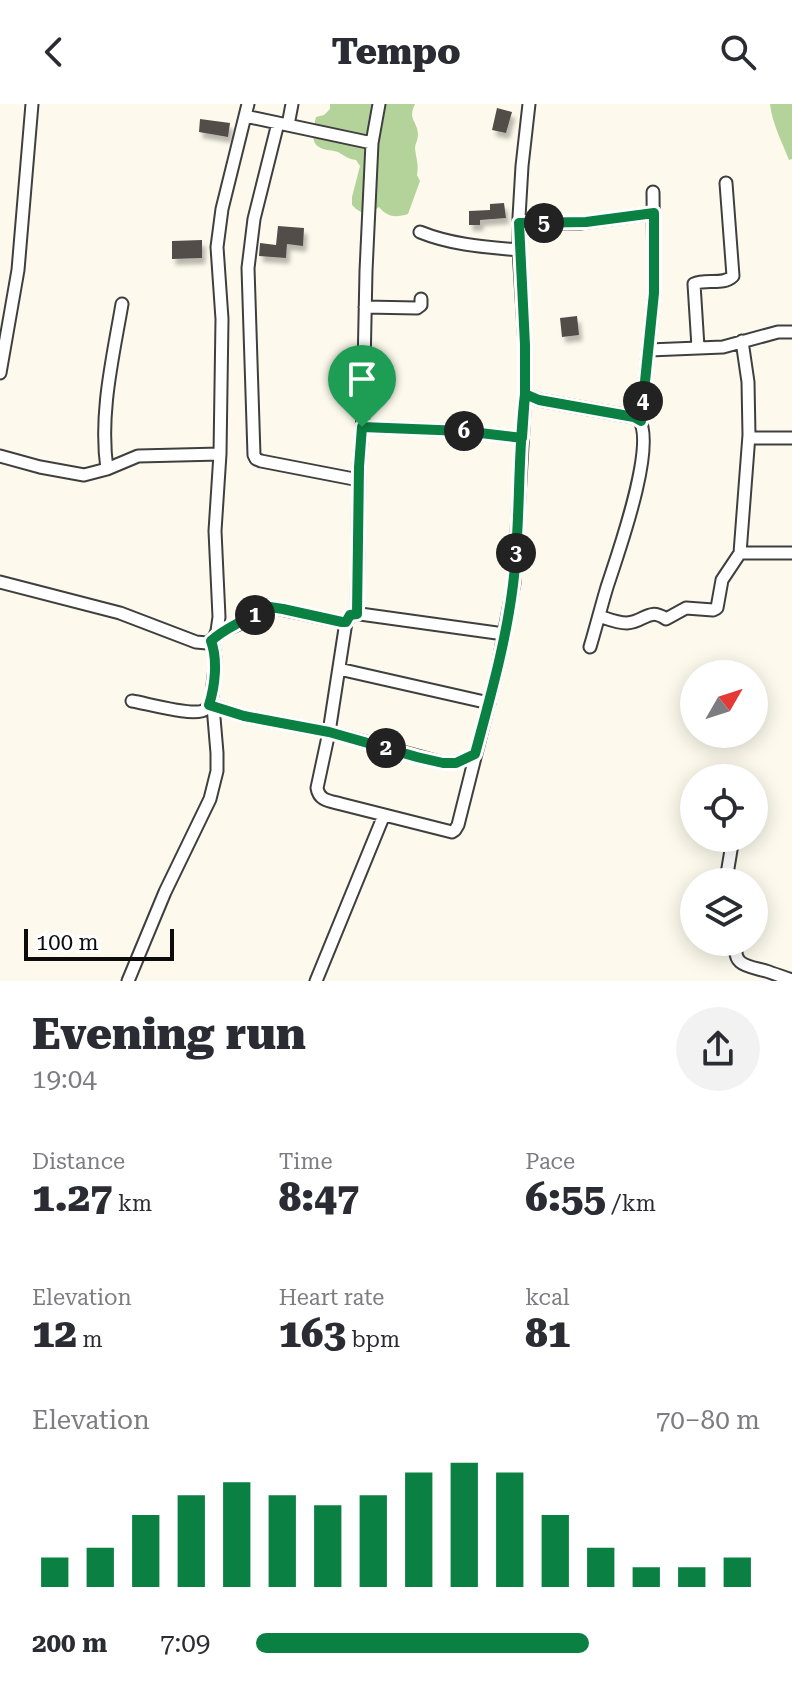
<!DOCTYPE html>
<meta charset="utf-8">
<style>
body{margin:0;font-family:"Roboto Serif",serif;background:#f2f2f3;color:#2b2b33;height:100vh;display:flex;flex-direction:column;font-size:30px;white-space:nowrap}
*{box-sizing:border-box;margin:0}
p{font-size:26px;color:#7c7c81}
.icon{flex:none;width:44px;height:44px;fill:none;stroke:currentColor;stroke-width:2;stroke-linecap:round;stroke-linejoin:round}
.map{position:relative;height:877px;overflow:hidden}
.drawer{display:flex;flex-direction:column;background:#fff;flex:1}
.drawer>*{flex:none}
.needle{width:52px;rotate:51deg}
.fabs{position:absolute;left:680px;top:556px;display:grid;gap:16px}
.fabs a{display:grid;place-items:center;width:88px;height:88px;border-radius:50%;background:#fff;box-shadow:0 4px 20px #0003;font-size:40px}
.scale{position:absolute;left:24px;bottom:20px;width:150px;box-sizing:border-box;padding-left:8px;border:4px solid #0c0c0c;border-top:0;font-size:22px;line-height:28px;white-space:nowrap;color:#0c0c0c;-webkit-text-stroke:6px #fff;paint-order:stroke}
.pin{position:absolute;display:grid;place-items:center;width:68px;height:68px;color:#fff;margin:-82px -34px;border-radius:50% 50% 50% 0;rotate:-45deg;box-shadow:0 0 8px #0007}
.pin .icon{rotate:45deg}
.km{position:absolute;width:40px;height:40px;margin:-20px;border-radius:50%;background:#222;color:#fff;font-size:22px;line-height:40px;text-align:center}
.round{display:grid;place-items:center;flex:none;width:84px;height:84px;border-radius:42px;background:#f2f2f3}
.head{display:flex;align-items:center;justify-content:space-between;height:136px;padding:0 32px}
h1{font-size:44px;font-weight:800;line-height:60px}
.figures{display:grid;grid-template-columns:repeat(3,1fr);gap:12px;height:136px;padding:8px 32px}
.figures div{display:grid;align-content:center}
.figures b{font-size:40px;font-weight:800}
.figures small{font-size:22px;font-weight:400}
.figures p{font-size:22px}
.chart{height:224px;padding:16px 32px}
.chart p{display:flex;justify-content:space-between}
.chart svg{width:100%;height:144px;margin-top:8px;stroke:#0b8043;stroke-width:6}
ul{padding:0 32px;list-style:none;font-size:26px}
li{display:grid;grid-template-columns:128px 96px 1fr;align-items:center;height:60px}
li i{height:20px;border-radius:10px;background:#0b8043}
header{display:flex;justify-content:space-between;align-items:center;height:104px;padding:0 32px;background:#fff;font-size:36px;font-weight:800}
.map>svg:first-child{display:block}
.forest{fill:#b4d39b}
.building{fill:#534d49;filter:url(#shadow)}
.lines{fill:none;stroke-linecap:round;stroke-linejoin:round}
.street-casing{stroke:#3f3f3f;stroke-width:15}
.street{stroke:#fff;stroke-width:11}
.route-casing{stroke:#fff;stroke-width:16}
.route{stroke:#0b8043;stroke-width:10}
</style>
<header><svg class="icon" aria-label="back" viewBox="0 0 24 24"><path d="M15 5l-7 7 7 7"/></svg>Tempo<svg class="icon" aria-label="search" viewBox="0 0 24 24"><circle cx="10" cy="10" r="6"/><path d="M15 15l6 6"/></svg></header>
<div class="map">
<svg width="792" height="877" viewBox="0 0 792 877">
<defs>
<filter id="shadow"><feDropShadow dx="3.5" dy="6" stdDeviation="2" flood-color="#0004"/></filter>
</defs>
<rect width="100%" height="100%" fill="#fdfaed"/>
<!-- forest -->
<path class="forest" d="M330 0H415C407 16 418 17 418 31 418 36 415 40 415 44 416 54 419 61 417 71L420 77 408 110C396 114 387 113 379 103 369 111 361 111 352 101V93L360 62 356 56C348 55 345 52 338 48 333 46 325 47 319 43 309 37 314 22 316 13L324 11 330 5Z
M770 0H792V55L789 56C782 38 772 19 770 0Z"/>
<!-- building -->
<path class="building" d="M497 4 512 8 506 29 492 26Z
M200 15 230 19 228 33 199 28Z
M504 99 506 114 480 116V121H469V107L490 106V100Z
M278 122 304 124 303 142 287 140 286 154 259 152 260 139 276 141Z
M202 136V154L172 155V137Z
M577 212 579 231 562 233 560 214Z"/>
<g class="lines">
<defs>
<path id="street" d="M245 12 372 39
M278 19 254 115 248 164 254 351 256 355 261 357 359 376
M288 21 292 0
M519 119H580L654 109
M420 128C452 141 485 143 519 146
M365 203 417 204 421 201V195
M698 243 694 180C706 174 723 182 733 172L726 79
M649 246 723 243 778 228H792
M0 269 18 166 32 0
M525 290 539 296 634 313 638 314C658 339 617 452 607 483 601 503 596 523 590 543
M641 317 654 189 653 88
M362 323 463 327 522 334
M749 334H792
M0 352 40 363 84 371 107 365 138 352 220 350
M107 365C99 310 113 253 122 200
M740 449H792
M0 478 120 509 196 538 207 539 214 534 217 527 219 513 215 427 220 350 222 215 217 143 222 105 248 0
M357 510 359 363 363 312 366 167 372 39 379 0
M599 512C608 515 617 519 627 519 645 518 648 503 666 515L686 504 713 506 717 504 722 476 740 449 749 331 748 278 742 237
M346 518 329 628 317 684C319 697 330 697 341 700L452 728 455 726 458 721 498 562 514 479 525 290V241L519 146V113L522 62 529 0
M215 533C225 524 238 522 250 514 256 510 260 505 266 502L342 518H346L353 509 504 530
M339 565 489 599
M132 597C146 599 196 614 206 605 212 599 213 589 213 581 215 566 217 551 211 537
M210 601 244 612 329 628 443 659H456L475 650
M729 778 727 770 733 734
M737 838C731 862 748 862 766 867 775 870 783 873 792 876
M128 877 165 788 210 695 217 667V649L213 602
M316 877 384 711"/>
</defs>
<!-- street casing -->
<use href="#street" class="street-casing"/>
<!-- street -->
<use href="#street" class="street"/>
</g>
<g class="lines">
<defs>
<path id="route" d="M362 323 359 363 357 510 350 511 346 518H342L283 505 263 502C245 519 228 521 211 537 218 556 215 582 209 601L244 612 329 628 417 653 443 659H456L475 650C490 594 506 538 513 481 521 418 517 354 525 290L539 296 634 313 641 317 654 189V109L586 118 519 119 525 241V290L522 334 463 327 362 323"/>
</defs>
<!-- route casing -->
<use href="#route" class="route-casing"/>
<!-- route -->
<use href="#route" class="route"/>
</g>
</svg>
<div class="fabs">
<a><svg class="needle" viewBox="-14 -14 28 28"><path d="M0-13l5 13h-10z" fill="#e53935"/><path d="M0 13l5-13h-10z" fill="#7c7c81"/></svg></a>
<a><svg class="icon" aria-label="locate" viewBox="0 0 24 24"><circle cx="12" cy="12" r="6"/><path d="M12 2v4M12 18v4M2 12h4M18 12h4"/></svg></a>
<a><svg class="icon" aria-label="layers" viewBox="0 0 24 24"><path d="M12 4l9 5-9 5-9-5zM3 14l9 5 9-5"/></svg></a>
</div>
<div class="scale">100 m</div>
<div class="pin" style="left:362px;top:323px;background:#1e9e55"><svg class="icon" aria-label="arrive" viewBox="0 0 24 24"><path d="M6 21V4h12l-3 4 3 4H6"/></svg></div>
<b class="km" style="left:255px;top:511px">1</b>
<b class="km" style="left:386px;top:644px">2</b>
<b class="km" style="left:516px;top:449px">3</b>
<b class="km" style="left:643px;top:297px">4</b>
<b class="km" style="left:544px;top:119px">5</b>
<b class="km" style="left:464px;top:327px">6</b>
</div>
<section class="drawer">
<div class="head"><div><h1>Evening run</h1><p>19:04</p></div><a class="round"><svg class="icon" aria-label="share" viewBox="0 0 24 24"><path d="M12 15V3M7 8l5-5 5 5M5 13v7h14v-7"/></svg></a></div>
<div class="figures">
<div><p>Distance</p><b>1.27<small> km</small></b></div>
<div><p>Time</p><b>8:47</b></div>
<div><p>Pace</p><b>6:55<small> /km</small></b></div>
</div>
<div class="figures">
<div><p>Elevation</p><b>12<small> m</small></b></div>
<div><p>Heart rate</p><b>163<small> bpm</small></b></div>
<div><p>kcal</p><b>81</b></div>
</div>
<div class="chart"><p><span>Elevation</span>70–80 m</p>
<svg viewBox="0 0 160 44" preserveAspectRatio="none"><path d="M5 44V35M15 44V32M25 44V22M35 44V16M45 44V12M55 44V16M65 44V19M75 44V16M85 44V9M95 44V6M105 44V9M115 44V22M125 44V32M135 44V38M145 44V38M155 44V35"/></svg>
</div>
<ul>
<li><b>200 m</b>7:09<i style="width:66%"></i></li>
</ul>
</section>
